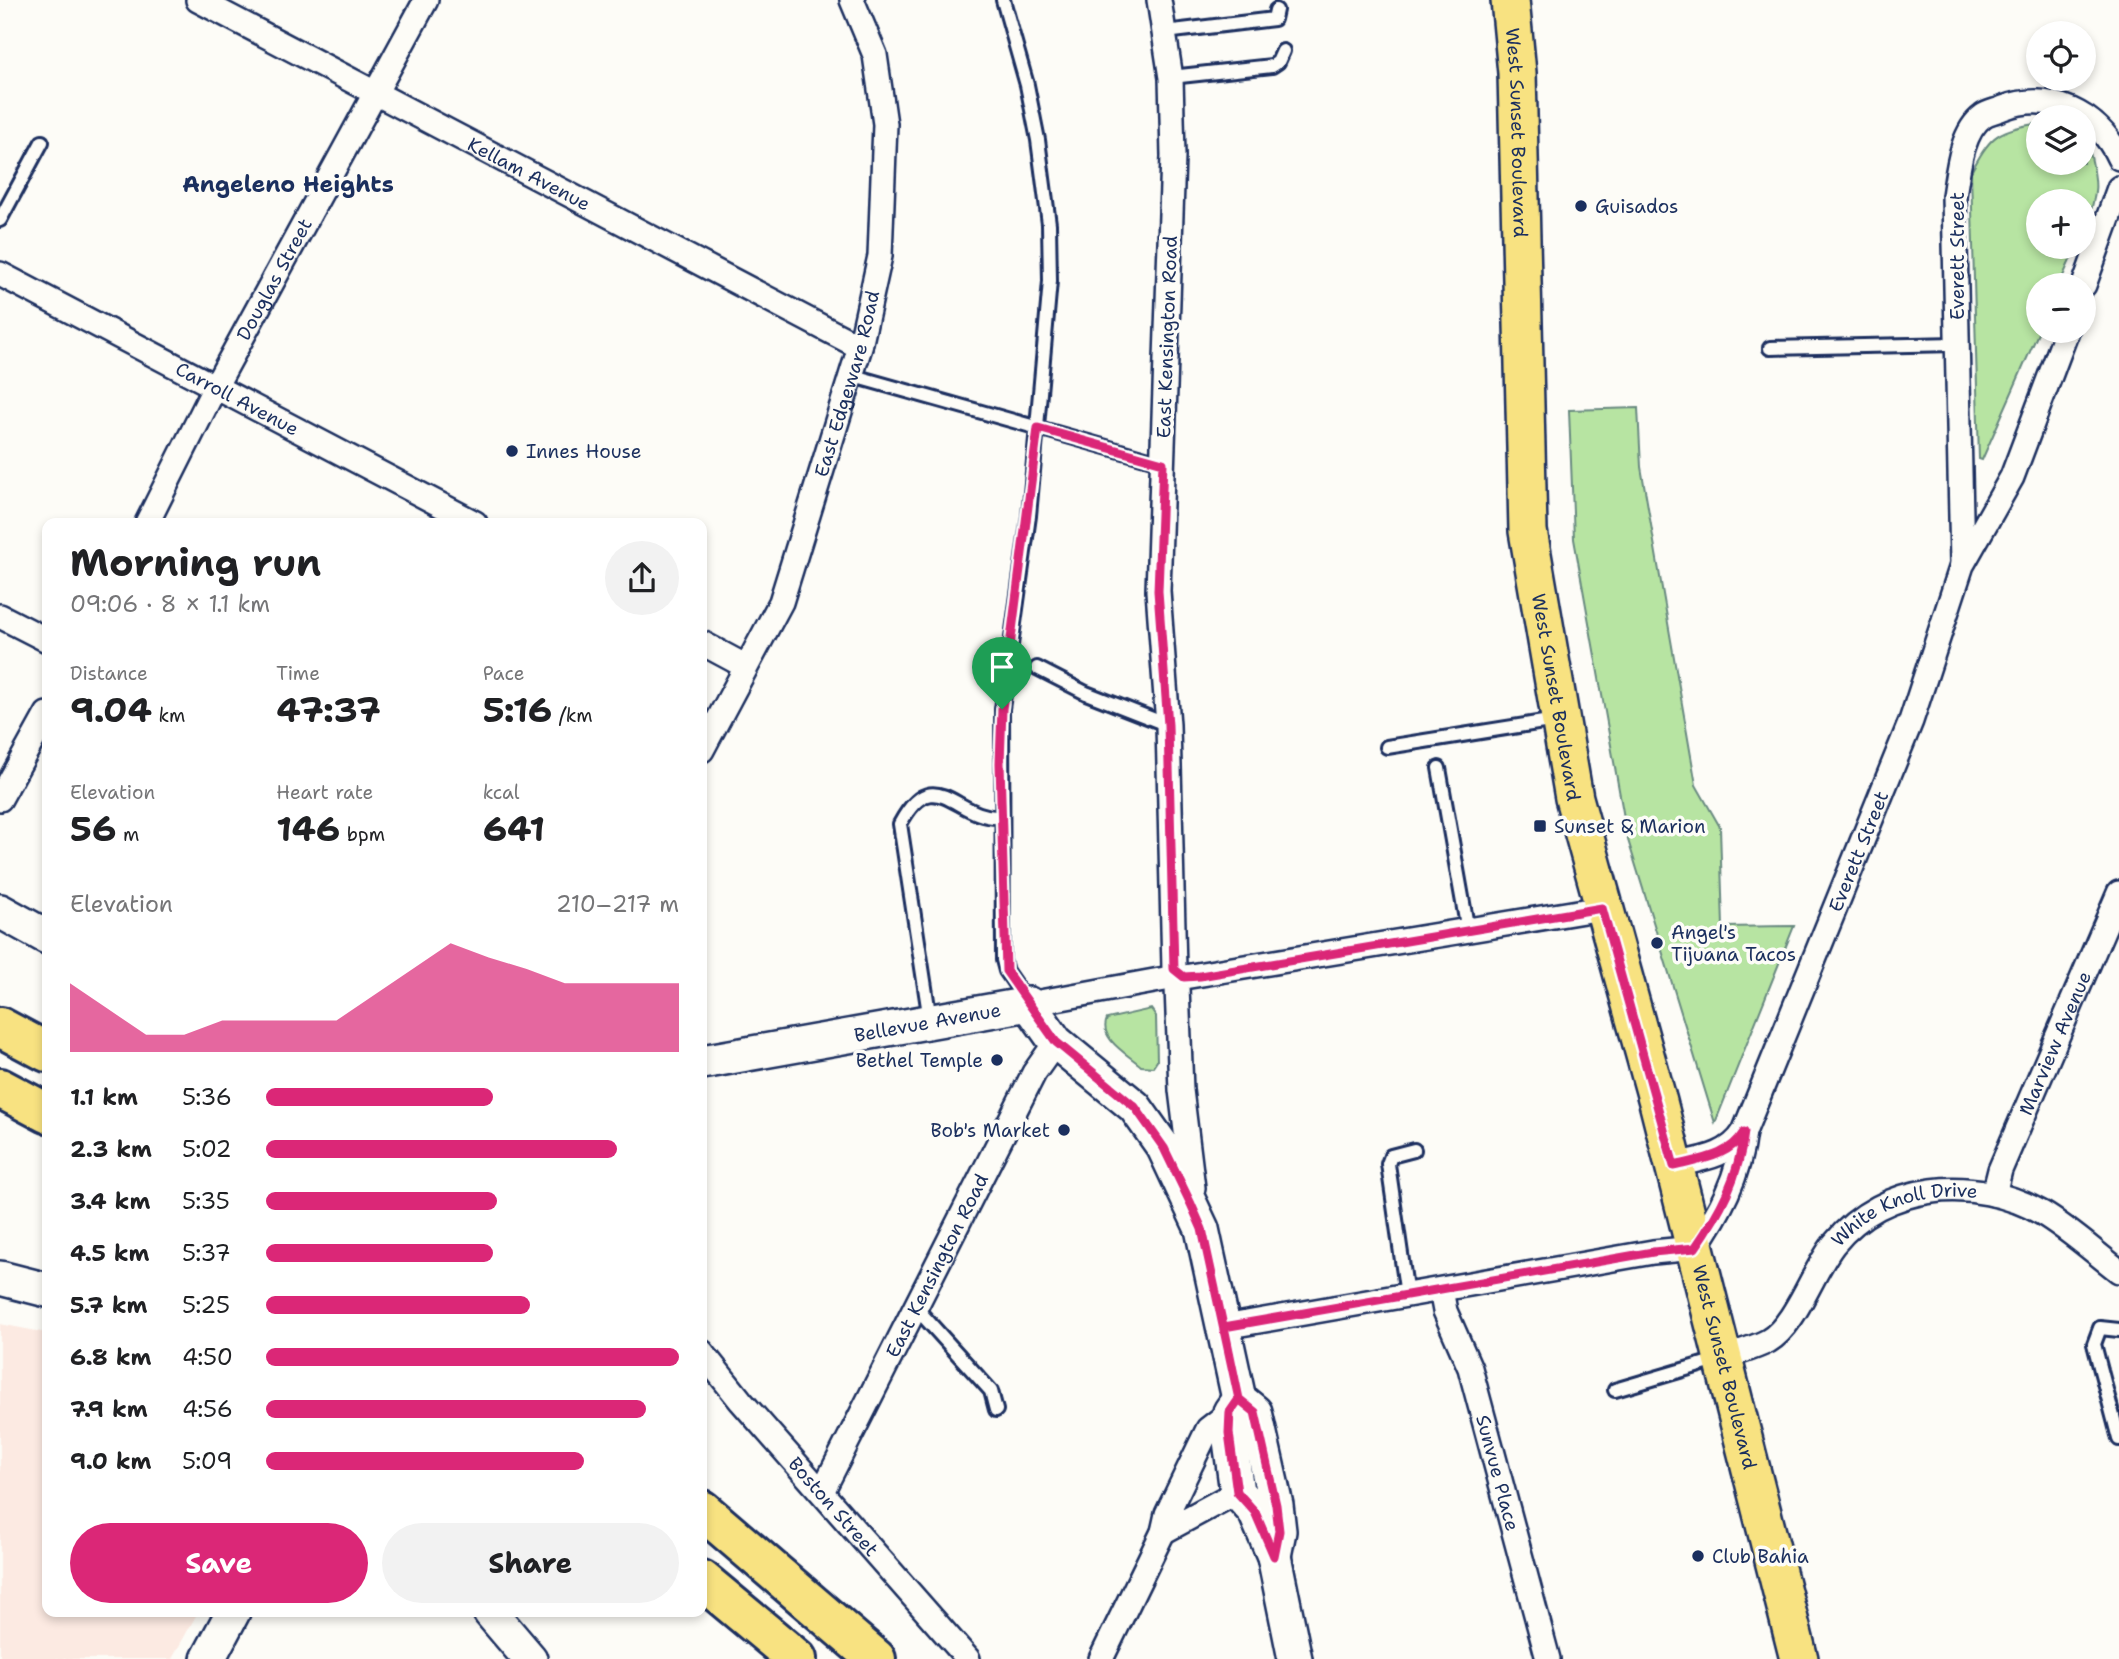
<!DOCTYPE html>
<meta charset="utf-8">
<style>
body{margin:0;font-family:"Shantell Sans",sans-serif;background:#f2f2f2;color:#202124;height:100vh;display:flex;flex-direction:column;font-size:26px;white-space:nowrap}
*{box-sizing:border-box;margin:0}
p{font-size:23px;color:#757577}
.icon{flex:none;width:38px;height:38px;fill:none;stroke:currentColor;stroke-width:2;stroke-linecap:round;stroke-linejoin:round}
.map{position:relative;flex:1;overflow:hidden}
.details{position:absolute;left:42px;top:518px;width:665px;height:1099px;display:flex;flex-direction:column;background:#fff;border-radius:14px;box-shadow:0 4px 10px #0003}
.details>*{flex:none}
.fabs{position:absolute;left:2026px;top:21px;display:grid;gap:14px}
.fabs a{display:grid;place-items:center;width:70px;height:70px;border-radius:50%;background:#fff;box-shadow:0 4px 10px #0003;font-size:35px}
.pin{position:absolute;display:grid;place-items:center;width:60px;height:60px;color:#fff;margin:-72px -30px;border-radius:50% 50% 50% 0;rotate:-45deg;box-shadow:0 0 7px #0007}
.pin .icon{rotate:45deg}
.round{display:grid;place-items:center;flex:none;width:74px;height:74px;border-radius:37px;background:#f2f2f2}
.overview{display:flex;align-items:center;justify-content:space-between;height:119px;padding:0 28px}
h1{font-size:38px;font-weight:700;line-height:52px}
.figures{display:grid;grid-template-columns:repeat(3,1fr);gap:10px;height:119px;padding:7px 28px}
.figures div{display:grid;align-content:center}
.figures b{font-size:35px;font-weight:700}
.figures small{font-size:19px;font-weight:400}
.figures p{font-size:19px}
.chart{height:196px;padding:14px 28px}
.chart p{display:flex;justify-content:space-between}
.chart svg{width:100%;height:126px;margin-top:7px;fill:#db2777;opacity:.7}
.action{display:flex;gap:14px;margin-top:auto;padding:14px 28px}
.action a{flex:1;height:80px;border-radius:42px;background:#db2777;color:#fff;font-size:28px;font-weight:700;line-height:80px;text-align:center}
.action a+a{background:#f2f2f2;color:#202124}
ul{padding:0 28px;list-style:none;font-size:23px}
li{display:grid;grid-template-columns:112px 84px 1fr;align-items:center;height:52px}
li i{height:18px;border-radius:9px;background:#db2777}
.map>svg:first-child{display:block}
.built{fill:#fceae2}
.green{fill:#b7e4a2;stroke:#698a80;stroke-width:2}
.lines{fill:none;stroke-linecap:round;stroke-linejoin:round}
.lane-casing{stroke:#1b2f5e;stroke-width:18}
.street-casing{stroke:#1b2f5e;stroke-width:28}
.secondary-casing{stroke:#1b2f5e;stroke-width:38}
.primary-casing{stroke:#1b2f5e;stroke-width:42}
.highway-casing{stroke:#1b2f5e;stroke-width:44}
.lane{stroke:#fdfcf7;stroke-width:12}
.street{stroke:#fdfcf7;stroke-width:23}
.secondary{stroke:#fdfcf7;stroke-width:33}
.primary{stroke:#f8e281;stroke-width:37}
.highway{stroke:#f8e281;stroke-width:38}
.route-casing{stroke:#fff;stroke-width:14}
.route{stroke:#db2777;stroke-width:9}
.poi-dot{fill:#1b2f5e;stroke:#fdfcf7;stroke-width:2.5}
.labels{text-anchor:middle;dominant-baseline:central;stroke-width:7;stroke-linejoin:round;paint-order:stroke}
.street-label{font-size:19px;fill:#1b2f5e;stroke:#fdfcf7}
.poi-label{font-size:19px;fill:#1b2f5e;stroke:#fdfcf7;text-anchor:start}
.quarter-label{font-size:23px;font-weight:bold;fill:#1b2f5e;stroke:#fdfcf7}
</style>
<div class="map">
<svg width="2119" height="1659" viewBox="0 0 2119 1659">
<rect width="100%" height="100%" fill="#fdfcf7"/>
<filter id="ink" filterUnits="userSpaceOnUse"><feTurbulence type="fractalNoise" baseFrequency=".0143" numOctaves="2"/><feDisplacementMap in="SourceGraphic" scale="14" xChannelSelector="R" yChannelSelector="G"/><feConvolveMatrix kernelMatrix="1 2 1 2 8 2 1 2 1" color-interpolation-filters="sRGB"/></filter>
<g filter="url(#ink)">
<!-- built -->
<path class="built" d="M0 1324 47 1333V1612H198L172 1659H0Z"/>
<!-- green -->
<path class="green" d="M2034 124 2039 125V163H2084V143L2088 145C2098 182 2099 194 2084 228V201H2039V247H2076L2059 285H2039V331L1982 460 1979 459 1971 172C1989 139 1995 130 2034 124Z
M1638 408 1641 467 1696 785 1720 827 1723 927 1794 926 1715 1123 1628 840 1574 539 1569 410Z
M1151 1009 1156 1016 1157 1061 1153 1067 1141 1066C1127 1054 1098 1038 1107 1019Z"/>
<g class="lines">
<defs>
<path id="lane" d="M1003 0 1027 85 1038 140 1049 224 1050 281 1029 516 1002 709 1003 960 1006 971 1028 1003
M1165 32 1274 19 1276 10
M1171 77 1272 66 1278 62 1283 51
M0 220 42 142
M1770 348 1957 344
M850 375 1163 463
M1037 668 1086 693 1168 725
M1387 747 1556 720
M1439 768 1468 931
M930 1020 900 824C935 759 956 821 1002 817
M1407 1295 1388 1164 1391 1156 1414 1150
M917 1309 991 1391 996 1410
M2119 1330 2100 1328 2094 1344 2119 1439
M1615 1390 1720 1359"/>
<g id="street">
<path id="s1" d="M198 0 860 347"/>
<path d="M1159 0 1171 78 1173 156 1158 591 1168 725 1174 969"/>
<path id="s2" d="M0 274 475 523"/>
<path d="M2084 285 2119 188"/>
<path id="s3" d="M147 523 214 389 426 0"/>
<path d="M1962 563 1954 196C1958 171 1961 132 1983 116 1988 112 1997 111 2003 108 2050 90 2099 114 2119 158"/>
<path d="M0 616 47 640"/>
<path d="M702 643 745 666"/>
<path id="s4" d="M702 750 781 602 860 347 880 256 885 124 875 55 852 0"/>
<path d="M0 799 47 714"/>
<path d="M1184 977 1602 908"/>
<path d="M1177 987 1181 1090 1193 1188"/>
<path d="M1029 1004 1165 979"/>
<path id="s5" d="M1674 1165C1701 1159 1728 1157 1744 1132L1911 721 1962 565 2012 477 2067 331"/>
<path id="s6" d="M1994 1194 2000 1170 2119 893"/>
<path id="s7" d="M1441 1290 1445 1311 1470 1368 1548 1659"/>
<path d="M1224 1327 1653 1252 1695 1248C1720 1212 1739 1177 1744 1132"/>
<path id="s8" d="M702 1352 741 1401 968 1659"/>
<path id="s9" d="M1723 1358C1738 1352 1755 1348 1768 1341 1796 1325 1813 1270 1834 1244 1884 1182 1975 1175 2042 1213 2069 1229 2094 1252 2119 1271"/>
<path id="s10" d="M822 1492 1034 1073 1056 1042"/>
<path d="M1163 1532 1237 1492"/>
<path d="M1101 1659 1163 1532 1167 1514 1208 1429 1230 1412"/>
</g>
<g id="secondary">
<path d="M0 911 47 937"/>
<path id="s11" d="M702 1062 1029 1004 1056 1042 1135 1107 1164 1148 1202 1229 1239 1399 1255 1412 1276 1505 1279 1531 1274 1556"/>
<path d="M0 1278 47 1290"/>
<path d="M1239 1399 1230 1412 1229 1433 1237 1492 1255 1512 1274 1556 1295 1659"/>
<path d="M490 1612 530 1659"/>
<path d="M208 1659 233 1612"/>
</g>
<g id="primary">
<path id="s12" d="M1510 0 1517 73 1528 531 1574 798 1658 1102 1799 1659"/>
</g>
<path id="highway" d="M0 1027 47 1052
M0 1088 47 1113
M702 1510 876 1659
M702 1580 797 1659"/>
</defs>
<!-- lane casing -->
<use href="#lane" class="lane-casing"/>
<!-- street casing -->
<use href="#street" class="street-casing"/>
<!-- secondary casing -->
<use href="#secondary" class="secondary-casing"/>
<!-- primary casing -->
<use href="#primary" class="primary-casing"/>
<!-- highway casing -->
<use href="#highway" class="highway-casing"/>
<!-- lane -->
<use href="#lane" class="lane"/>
<!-- street -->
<use href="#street" class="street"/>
<!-- secondary -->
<use href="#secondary" class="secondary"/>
<!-- primary -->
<use href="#primary" class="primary"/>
<!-- highway -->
<use href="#highway" class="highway"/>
</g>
</g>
<g class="lines" filter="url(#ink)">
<defs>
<path id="route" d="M1002 709 1000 763 1006 971 1056 1042 1135 1107 1164 1148 1191 1204 1202 1229 1239 1399 1255 1412 1276 1505 1279 1531 1274 1556 1255 1512 1237 1492 1229 1433 1230 1412 1239 1399 1224 1327 1653 1252 1695 1248C1720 1212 1739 1177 1744 1132 1729 1157 1701 1159 1674 1166L1602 908 1200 976 1184 977 1174 969 1168 725 1158 591 1163 463 1038 428 1002 709"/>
</defs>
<!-- route casing -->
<use href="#route" class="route-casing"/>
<!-- route -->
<use href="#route" class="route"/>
</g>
<!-- markers -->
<g class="poi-dot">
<circle cx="1581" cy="206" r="7"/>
<circle cx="512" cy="451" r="7"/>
<rect x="1533" y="819" width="14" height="14" rx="3.5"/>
<circle cx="1657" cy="943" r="7"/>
<circle cx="997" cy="1060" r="7"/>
<circle cx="1064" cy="1130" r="7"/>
<circle cx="1698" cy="1556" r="7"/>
</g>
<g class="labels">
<!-- street labels -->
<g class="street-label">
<text stroke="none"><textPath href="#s12" startOffset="133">West Sunset Boulevard</textPath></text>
<text stroke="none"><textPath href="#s1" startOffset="374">Kellam Avenue</textPath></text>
<text transform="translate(1957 256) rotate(-90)">Everett Street</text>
<text stroke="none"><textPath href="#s3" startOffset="275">Douglas Street</textPath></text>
<text transform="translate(1167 337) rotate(-88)">East Kensington Road</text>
<text stroke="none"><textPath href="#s4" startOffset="396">East Edgeware Road</textPath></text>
<text stroke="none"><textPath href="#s2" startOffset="268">Carroll Avenue</textPath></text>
<text stroke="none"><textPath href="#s12" startOffset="700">West Sunset Boulevard</textPath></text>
<text stroke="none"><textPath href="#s5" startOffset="383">Everett Street</textPath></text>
<text stroke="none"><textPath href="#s11" startOffset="229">Bellevue Avenue</textPath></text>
<text stroke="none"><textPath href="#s6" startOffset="163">Marview Avenue</textPath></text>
<text stroke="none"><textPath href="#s9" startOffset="247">White Knoll Drive</textPath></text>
<text stroke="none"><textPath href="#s10" startOffset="254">East Kensington Road</textPath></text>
<text stroke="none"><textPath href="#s12" startOffset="1391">West Sunset Boulevard</textPath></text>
<text stroke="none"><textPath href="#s7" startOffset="192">Sunvue Place</textPath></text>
<text stroke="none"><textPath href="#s8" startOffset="203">Boston Street</textPath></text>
</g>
<!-- poi labels -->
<g class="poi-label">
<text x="1595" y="206">Guisados</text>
<text x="526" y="451">Innes House</text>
<text x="1554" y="826">Sunset &amp; Marion</text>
<text x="1671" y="932">Angel's<tspan x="1671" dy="22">Tijuana Tacos</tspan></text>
<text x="983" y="1060" text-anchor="end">Bethel Temple</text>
<text x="1050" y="1130" text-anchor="end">Bob's Market</text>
<text x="1712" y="1556">Club Bahia</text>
</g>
<!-- quarter labels -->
<g class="quarter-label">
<text x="288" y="184">Angeleno Heights</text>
</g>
</g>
</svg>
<div class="fabs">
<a><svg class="icon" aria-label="locate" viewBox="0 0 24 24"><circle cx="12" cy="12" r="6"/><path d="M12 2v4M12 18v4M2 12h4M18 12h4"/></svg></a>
<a><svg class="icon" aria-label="layers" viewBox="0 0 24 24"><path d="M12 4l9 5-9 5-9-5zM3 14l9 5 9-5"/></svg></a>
<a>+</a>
<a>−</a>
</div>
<div class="pin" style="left:1002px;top:709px;background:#1e9e55"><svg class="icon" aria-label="arrive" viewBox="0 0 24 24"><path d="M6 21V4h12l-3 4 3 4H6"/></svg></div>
<section class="details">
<div class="overview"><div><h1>Morning run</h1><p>09:06 · 8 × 1.1 km</p></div><a class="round"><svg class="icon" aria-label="share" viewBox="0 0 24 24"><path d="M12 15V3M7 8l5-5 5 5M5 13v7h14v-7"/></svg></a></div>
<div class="figures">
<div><p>Distance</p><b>9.04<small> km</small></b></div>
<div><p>Time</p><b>47:37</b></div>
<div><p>Pace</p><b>5:16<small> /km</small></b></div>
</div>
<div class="figures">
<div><p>Elevation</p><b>56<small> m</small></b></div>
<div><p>Heart rate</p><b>146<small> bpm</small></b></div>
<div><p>kcal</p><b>641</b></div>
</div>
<div class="chart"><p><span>Elevation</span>210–217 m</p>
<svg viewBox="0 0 160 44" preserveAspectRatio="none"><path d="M0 44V20L10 29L20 38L30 38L40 33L50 33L60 33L70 33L80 24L90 15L100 6L110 11L120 15L130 20L140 20L150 20L160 20V44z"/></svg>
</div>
<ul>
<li><b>1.1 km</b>5:36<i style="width:55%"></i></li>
<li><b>2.3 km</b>5:02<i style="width:85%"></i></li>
<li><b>3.4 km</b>5:35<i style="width:56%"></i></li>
<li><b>4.5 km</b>5:37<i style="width:55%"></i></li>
<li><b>5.7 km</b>5:25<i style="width:64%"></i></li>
<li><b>6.8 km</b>4:50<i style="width:100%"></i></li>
<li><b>7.9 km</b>4:56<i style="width:92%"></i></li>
<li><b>9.0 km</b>5:09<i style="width:77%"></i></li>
</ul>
<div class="action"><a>Save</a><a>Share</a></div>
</section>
</div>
